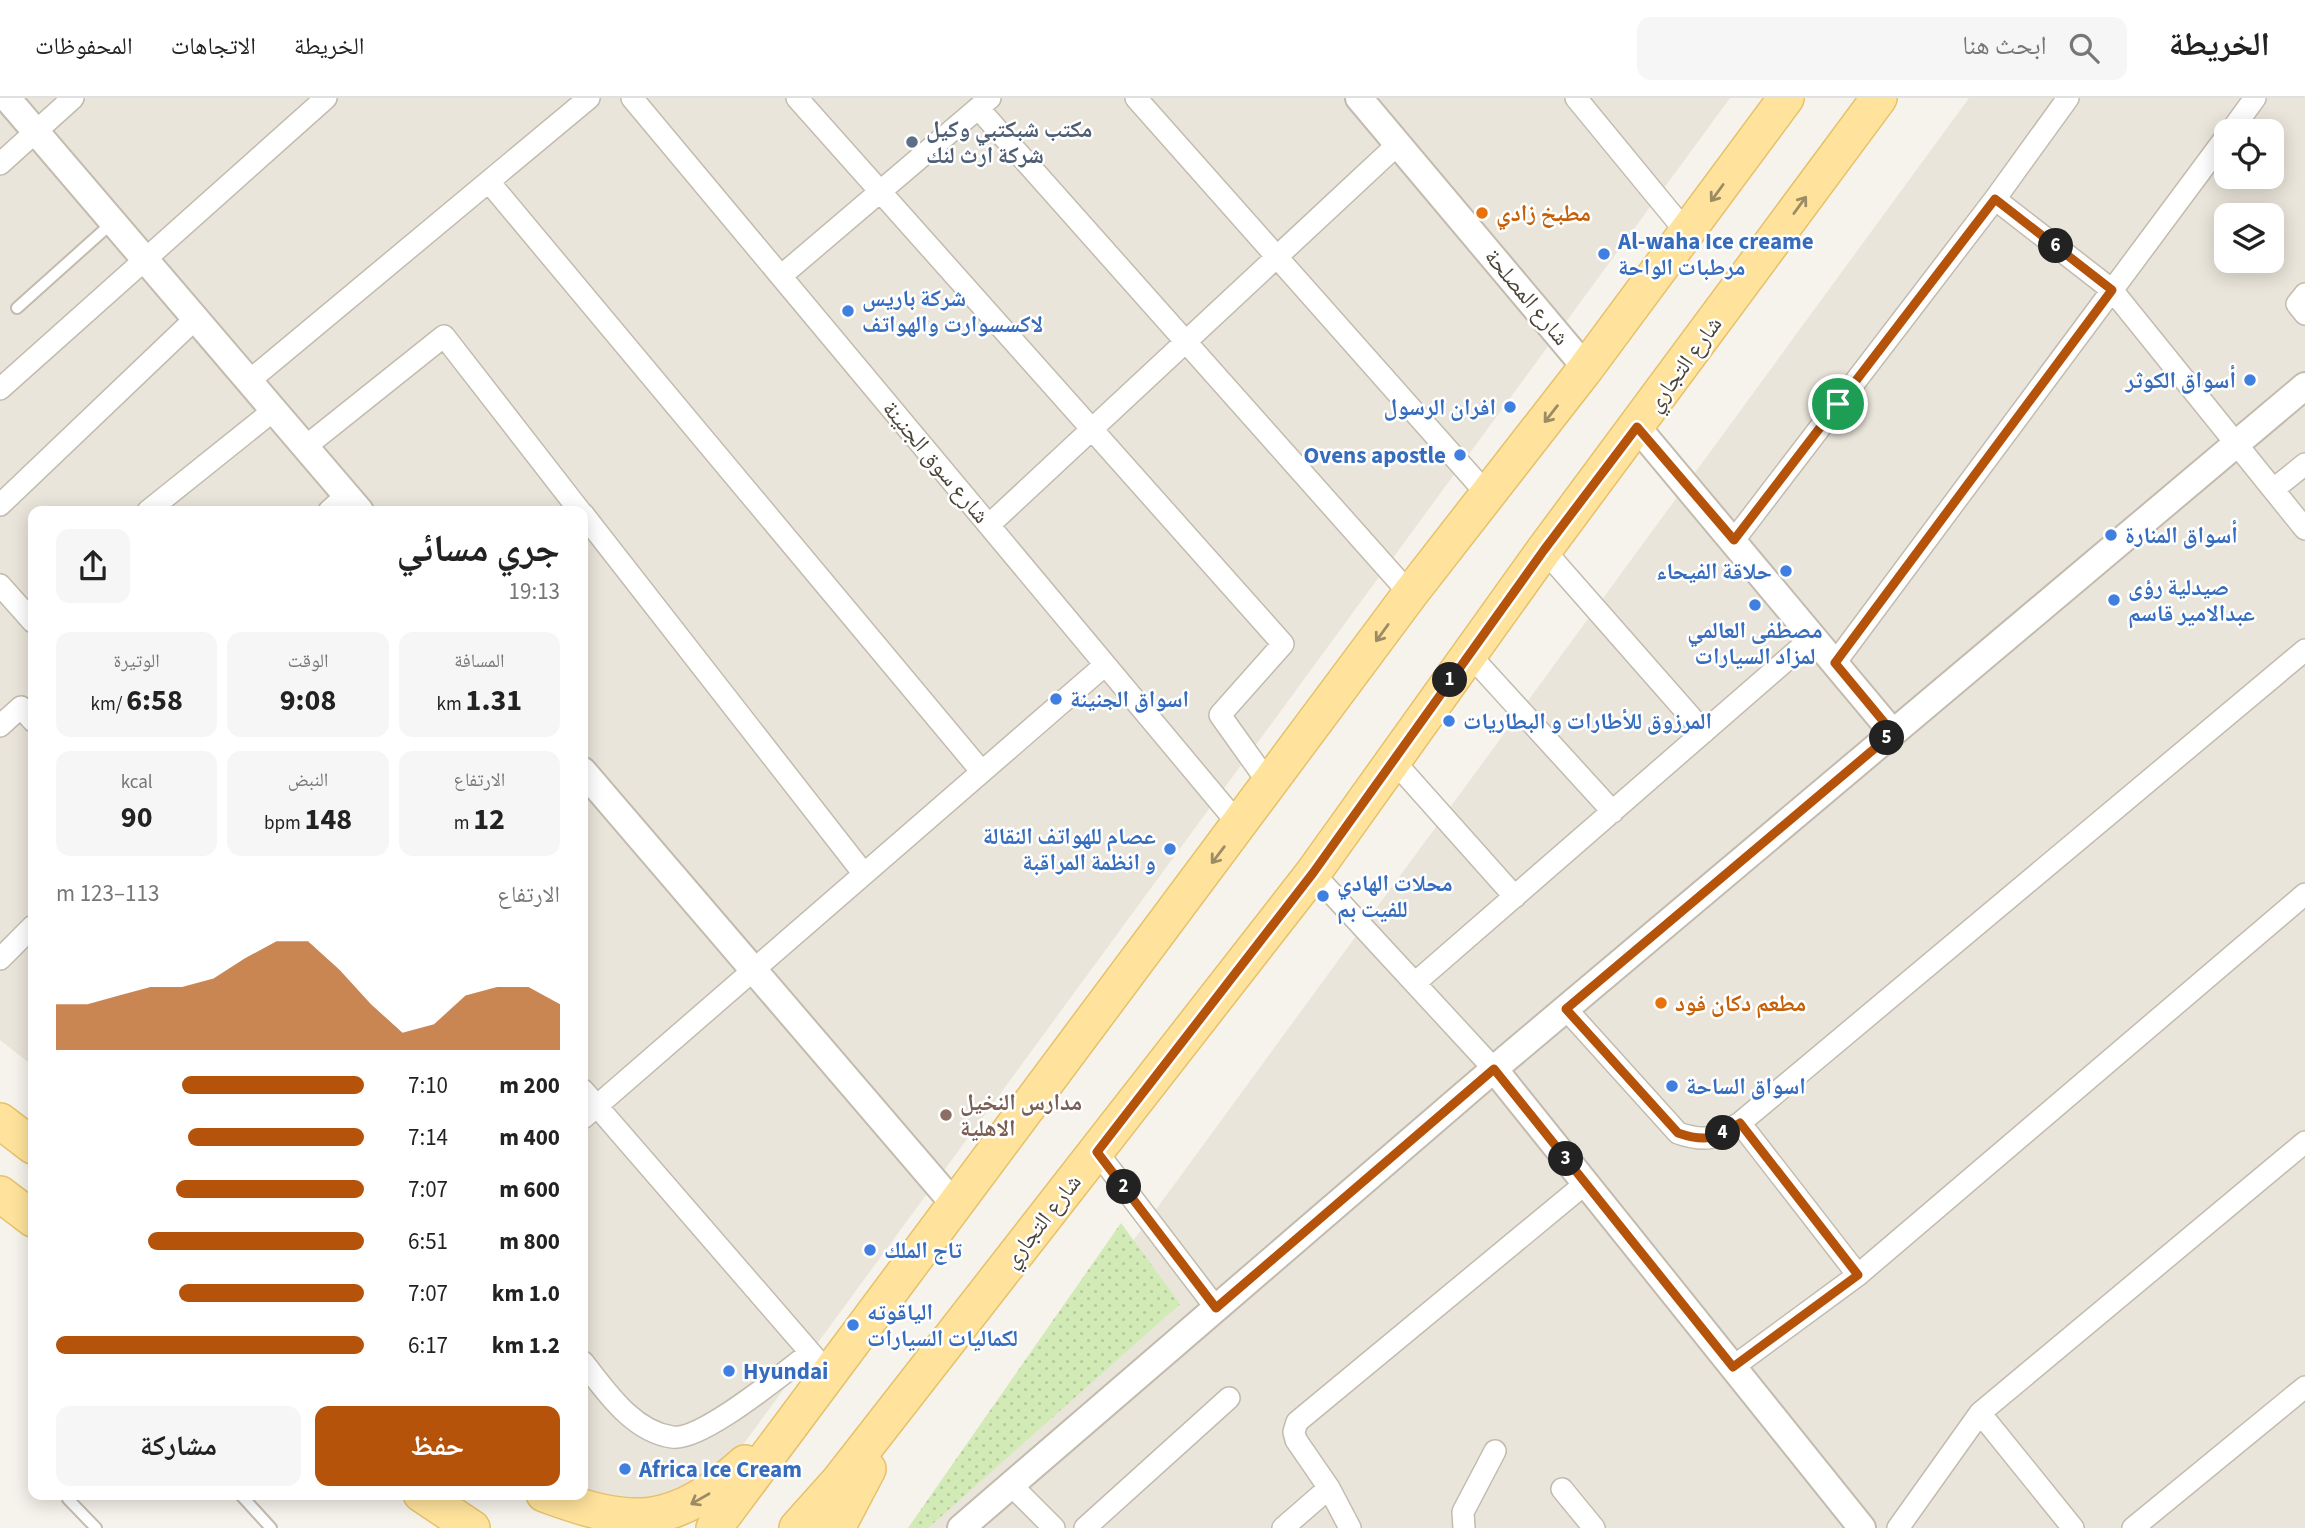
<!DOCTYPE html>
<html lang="ar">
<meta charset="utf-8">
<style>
body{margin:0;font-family:"Source Sans 3","Noto Naskh Arabic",sans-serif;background:#f6f6f6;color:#222;direction:rtl;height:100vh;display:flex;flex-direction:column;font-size:26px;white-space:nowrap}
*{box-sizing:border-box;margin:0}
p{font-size:23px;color:#767676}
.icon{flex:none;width:38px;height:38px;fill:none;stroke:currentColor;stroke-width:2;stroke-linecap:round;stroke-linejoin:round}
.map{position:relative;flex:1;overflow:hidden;direction:ltr}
.details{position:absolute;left:28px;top:408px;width:560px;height:994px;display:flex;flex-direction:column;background:#fff;border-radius:14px;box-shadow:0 4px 18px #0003;direction:rtl}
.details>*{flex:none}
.fabs{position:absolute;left:2214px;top:21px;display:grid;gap:14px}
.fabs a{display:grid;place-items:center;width:70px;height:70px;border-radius:14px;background:#fff;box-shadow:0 4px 18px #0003;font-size:35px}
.pin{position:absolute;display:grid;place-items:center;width:60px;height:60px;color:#fff;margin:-30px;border:4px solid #fff;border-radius:50%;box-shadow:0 2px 7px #0007}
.km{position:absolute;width:35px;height:35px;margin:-18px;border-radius:50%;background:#222;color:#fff;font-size:19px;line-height:35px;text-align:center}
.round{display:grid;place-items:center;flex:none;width:74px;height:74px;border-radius:14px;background:#f6f6f6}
.head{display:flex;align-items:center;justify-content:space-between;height:119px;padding:0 28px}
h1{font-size:38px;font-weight:700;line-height:52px}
.stats{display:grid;grid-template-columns:repeat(3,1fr);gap:10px;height:119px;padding:7px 28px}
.stats div{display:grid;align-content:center;border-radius:14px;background:#f6f6f6;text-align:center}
.stats b{font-size:30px;font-weight:700}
.stats small{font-size:19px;font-weight:400}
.stats p{font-size:19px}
.chart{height:196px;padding:14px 28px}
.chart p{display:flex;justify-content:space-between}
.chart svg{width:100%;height:126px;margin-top:7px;fill:#b45309;opacity:.7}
.button{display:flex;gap:14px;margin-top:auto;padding:14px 28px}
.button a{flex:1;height:80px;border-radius:14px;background:#b45309;color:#fff;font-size:28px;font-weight:700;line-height:80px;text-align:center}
.button a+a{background:#f6f6f6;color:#222}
ul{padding:0 28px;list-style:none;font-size:23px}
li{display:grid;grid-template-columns:112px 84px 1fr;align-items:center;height:52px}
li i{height:18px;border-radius:9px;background:#b45309}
header{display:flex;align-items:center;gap:42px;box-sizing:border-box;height:98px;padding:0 35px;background:#fff;border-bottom:2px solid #e0e0e0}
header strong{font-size:33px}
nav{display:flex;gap:38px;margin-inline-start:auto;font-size:24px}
.search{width:490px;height:63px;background:#f6f6f6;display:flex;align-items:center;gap:18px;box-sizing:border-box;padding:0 24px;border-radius:14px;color:#767676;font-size:26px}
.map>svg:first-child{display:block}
.residential{fill:#eae5da;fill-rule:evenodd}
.park{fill:url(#park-dots)}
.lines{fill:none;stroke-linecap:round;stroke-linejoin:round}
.service-casing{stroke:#c2bbae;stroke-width:14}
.minor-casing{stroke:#c2bbae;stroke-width:24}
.tertiary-casing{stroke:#c2bbae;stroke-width:30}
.primary-casing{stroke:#e6c16a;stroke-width:38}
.service{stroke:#fff;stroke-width:10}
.minor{stroke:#fff;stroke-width:21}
.tertiary{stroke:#fff;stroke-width:26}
.primary{stroke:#ffe39c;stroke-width:35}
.oneway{stroke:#9c8c66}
.route-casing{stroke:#fff;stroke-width:14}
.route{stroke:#b45309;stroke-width:9}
.service-dot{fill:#5c6f8a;stroke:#fff;stroke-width:2.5}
.food-dot{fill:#e8710a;stroke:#fff;stroke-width:2.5}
.shop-dot{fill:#3f7fe0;stroke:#fff;stroke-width:2.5}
.education-dot{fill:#8d6e63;stroke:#fff;stroke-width:2.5}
.labels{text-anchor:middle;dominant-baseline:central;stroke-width:5;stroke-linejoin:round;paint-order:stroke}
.service-label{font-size:23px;font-weight:bold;fill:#4e5e75;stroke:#fff;text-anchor:start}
.food-label{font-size:23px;font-weight:bold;fill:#c56008;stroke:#fff;text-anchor:start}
.shop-label{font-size:23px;font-weight:bold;fill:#366cbe;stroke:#fff;text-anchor:start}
.street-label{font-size:23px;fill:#4b4439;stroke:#fff}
.education-label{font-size:23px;font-weight:bold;fill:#785e54;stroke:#fff;text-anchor:start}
</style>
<header>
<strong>الخريطة</strong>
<div class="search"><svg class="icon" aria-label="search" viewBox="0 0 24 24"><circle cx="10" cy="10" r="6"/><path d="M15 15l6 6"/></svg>ابحث هنا</div>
<nav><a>الخريطة</a><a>الاتجاهات</a><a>المحفوظات</a></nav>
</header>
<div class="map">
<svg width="2305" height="1430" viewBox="0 0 2305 1430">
<defs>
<pattern id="park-dots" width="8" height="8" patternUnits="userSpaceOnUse" patternTransform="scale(1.75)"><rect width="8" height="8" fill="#d2eab5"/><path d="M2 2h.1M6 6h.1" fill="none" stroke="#b6ca9c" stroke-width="1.8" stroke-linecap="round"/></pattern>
</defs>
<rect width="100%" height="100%" fill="#f6f3ec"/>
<!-- residential -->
<path class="residential" d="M0 0H1730L682 1430H633L583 1391V413H33V968L0 942Z
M1969 0H2305V1430H923ZM2226 33H2272V79H2226ZM2226 117H2272V163H2226Z"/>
<!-- park -->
<path class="park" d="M1121 1125 1180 1206 928 1430H908Z"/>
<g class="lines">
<defs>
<path id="service" d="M17 210 113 124
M68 1396V1401L96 1430
M240 1396 271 1430"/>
<path id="minor" d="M632 0 1240 728
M797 0 1283 546 1220 617 1270 687
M1136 0 1487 396
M1576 0 1687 135
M978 10 1410 496
M2231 33 2255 0
M0 66 73 0
M489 84 982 674
M1995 101 2112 192 2305 431
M781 178 990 0
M2305 196 2297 206 2305 216
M249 283 589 0
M0 291 326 0
M305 349 444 238 580 413
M2274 391 2305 366
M0 407 196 220
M148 413 274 312
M329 413 347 397
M583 416 864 776
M989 427 1398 46
M1734 442 1995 101 2068 0
M1544 452 1704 634
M0 487 33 524
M1469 556 1613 714
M1835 565 2226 39
M0 628 21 609 33 623
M1392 661 1515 799
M1313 775 1494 971
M0 861 33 828
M1415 885 1813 539
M1566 911 1678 1035C1707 1045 1716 1040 1740 1025L2305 552
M583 992 829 1276
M583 1020 1105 567
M1740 1025 1858 1177
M1097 1054 1216 1210
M583 1264C606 1293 632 1333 672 1339 701 1344 783 1275 809 1256
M1733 1269 1858 1177 2305 796
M1980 1315 2073 1430
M1011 1387 1054 1430
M1562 1391 1594 1430
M1085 1430 1229 1300
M1283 1430 1329 1390
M1350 1430 1329 1390 1296 1342 1294 1334 1297 1324 1586 1085
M1464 1430 1463 1414 1495 1353
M1898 1430 1980 1315 2305 1044
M2133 1430 2305 1289"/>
<path id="tertiary" d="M7 0 360 413
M1359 0 1586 270
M1637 329 1893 635
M583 673 955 1107
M1494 971 1862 1430
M961 1430 1494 971 2305 288"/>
<path id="primary" d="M0 1023 33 1048
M0 1096 33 1121
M421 1396 472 1430
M544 1396C633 1429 672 1430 745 1365
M714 1430 1410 496 1586 270 1786 0
M797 1430 839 1383 1313 775 1544 452 1879 0
M837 1430 868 1371"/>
</defs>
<!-- service casing -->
<use href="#service" class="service-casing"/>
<!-- minor casing -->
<use href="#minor" class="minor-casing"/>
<!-- tertiary casing -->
<use href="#tertiary" class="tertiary-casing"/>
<!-- primary casing -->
<use href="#primary" class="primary-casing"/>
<!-- service -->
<use href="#service" class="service"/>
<!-- minor -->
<use href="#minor" class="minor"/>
<!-- tertiary -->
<use href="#tertiary" class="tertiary"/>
<!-- primary -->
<use href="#primary" class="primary"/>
</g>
<!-- one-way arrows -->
<defs><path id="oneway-shaft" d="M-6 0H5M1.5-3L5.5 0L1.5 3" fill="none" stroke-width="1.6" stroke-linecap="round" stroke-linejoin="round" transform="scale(1.75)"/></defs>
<g class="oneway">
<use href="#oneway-shaft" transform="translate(1717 95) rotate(126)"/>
<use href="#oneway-shaft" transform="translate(1800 107) rotate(-54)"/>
<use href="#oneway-shaft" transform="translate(1551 316) rotate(128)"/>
<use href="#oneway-shaft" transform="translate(1382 535) rotate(126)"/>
<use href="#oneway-shaft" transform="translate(1218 757) rotate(127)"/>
<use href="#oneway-shaft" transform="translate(700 1401) rotate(150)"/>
</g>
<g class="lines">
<defs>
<path id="route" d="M1995 101 2112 192 1835 565 1893 635 1566 911 1678 1035C1707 1045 1716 1040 1740 1025L1858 1177 1733 1269 1494 971 1216 1210 1097 1054 1313 775 1544 452 1637 329 1734 442Z"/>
</defs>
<!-- route casing -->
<use href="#route" class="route-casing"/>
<!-- route -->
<use href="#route" class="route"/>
</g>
<!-- markers -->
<circle class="service-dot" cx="912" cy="44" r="7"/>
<g class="food-dot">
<circle cx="1482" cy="115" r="7"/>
<circle cx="1661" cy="905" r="7"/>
</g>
<g class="shop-dot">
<circle cx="1604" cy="156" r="7"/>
<circle cx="848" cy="213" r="7"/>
<circle cx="2250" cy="282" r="7"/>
<circle cx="1510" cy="309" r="7"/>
<circle cx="1460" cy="357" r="7"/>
<circle cx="2111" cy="437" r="7"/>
<circle cx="1786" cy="473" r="7"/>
<circle cx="2114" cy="502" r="7"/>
<circle cx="1755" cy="507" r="7"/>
<circle cx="1056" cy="601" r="7"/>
<circle cx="1449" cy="623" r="7"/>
<circle cx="1170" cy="751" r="7"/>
<circle cx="1323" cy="798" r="7"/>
<circle cx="1672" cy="988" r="7"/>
<circle cx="870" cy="1152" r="7"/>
<circle cx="853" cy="1227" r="7"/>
<circle cx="729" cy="1273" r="7"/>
<circle cx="625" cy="1371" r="7"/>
</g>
<circle class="education-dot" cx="946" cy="1017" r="7"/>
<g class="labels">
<!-- service labels -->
<g class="service-label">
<text x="926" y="31">مكتب شبكتبي وكيل<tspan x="926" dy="26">شركة ارث لنك</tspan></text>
</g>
<!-- food labels -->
<g class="food-label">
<text x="1496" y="115">مطبخ زادي</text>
<text x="1675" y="905">مطعم دكان فود</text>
</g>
<!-- shop labels -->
<g class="shop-label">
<text x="1618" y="143">Al-waha Ice creame<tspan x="1618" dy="26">مرطبات الواحة</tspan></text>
<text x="862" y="200">شركة باريس<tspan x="862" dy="26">لاكسسوارت والهواتف</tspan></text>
<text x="2236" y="282" text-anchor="end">أسواق الكوثر</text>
<text x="1496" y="309" text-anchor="end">افران الرسول</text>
<text x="1446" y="357" text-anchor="end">Ovens apostle</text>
<text x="2125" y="437">أسواق المنارة</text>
<text x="1772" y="473" text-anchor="end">حلاقة الفيحاء</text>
<text x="2128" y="489">صيدلية رؤى<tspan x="2128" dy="26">عبدالامير قاسم</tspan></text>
<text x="1755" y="532" text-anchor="middle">مصطفى العالمي<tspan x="1755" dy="26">لمزاد السيارات</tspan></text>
<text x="1070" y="601">اسواق الجنينة</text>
<text x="1463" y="623">المرزوق للأطارات و البطاريات</text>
<text x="1156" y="738" text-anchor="end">عصام للهواتف النقالة<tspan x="1156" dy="26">و انظمة المراقبة</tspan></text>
<text x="1337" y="785">محلات الهادي<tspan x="1337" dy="26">للفيت بم</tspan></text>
<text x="1686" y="988">اسواق الساحة</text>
<text x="884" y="1152">تاج الملك</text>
<text x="867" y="1214">الياقوته<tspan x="867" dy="26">لكماليات السيارات</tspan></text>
<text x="743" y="1273">Hyundai</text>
<text x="639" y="1371">Africa Ice Cream</text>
</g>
<!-- street labels -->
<g class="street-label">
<text transform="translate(1527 199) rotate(50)">شارع المصلحة</text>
<text transform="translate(1684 266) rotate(-54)">شارع التجاري</text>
<text transform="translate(936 364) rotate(50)">شارع سوق الجنينة</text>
<text transform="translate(1042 1123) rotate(-52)">شارع التجاري</text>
</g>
<!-- education labels -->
<g class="education-label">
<text x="960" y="1004">مدارس النخيل<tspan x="960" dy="26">الاهلية</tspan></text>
</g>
</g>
</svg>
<div class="fabs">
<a><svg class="icon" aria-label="locate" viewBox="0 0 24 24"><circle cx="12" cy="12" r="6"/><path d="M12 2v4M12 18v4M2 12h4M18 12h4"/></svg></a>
<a><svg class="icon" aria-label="layers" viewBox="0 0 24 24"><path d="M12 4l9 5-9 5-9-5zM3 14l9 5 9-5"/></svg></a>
</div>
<div class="pin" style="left:1838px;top:306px;background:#1e9e55"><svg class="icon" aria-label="arrive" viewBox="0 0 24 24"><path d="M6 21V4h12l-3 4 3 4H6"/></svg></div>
<b class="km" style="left:1450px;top:582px">1</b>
<b class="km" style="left:1124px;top:1089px">2</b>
<b class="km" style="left:1566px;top:1061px">3</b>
<b class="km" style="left:1723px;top:1035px">4</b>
<b class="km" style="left:1887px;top:640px">5</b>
<b class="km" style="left:2056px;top:148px">6</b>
<section class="details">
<div class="head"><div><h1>جري مسائي</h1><p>19:13</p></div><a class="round"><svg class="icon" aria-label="share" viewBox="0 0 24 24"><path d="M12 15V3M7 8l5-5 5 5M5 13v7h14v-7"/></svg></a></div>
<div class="stats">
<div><p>المسافة</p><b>1.31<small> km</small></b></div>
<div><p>الوقت</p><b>9:08</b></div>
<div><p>الوتيرة</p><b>6:58<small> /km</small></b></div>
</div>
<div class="stats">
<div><p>الارتفاع</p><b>12<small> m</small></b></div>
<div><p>النبض</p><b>148<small> bpm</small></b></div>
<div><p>kcal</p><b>90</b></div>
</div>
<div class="chart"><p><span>الارتفاع</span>113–123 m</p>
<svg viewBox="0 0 160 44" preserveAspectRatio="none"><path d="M0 44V28L10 28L20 25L30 22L40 22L50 19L60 12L70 6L80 6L90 16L100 28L110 38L120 35L130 25L140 22L150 22L160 28V44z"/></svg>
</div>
<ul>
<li><b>200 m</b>7:10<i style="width:59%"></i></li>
<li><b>400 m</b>7:14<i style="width:57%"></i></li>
<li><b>600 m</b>7:07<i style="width:61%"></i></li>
<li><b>800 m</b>6:51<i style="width:70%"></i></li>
<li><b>1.0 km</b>7:07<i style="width:60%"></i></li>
<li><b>1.2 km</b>6:17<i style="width:100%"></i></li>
</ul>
<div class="button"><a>حفظ</a><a>مشاركة</a></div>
</section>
</div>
